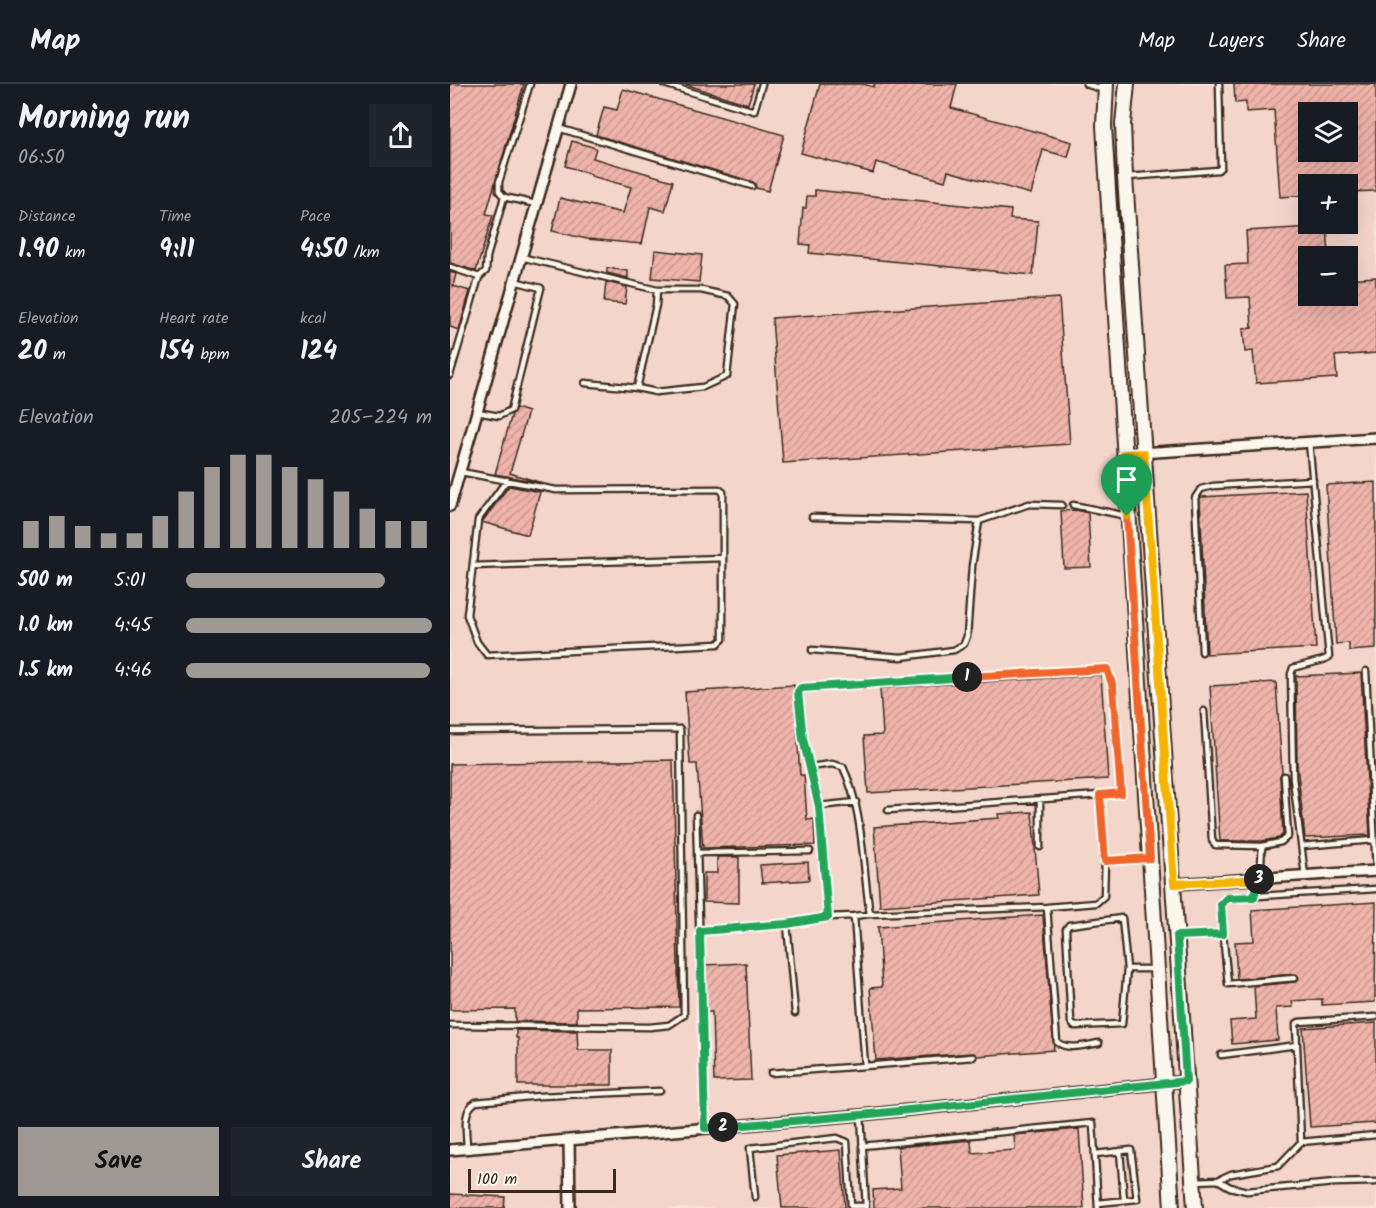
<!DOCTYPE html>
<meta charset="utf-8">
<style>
body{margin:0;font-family:Kalam,sans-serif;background:#20242c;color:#f1f3f6;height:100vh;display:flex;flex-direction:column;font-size:22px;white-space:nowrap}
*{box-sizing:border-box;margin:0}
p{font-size:20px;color:#9ea1a6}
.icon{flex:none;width:33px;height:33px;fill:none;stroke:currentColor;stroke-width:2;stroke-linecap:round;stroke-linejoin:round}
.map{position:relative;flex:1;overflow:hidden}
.side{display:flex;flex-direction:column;background:#171b24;width:450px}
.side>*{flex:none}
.tools{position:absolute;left:848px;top:18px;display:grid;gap:12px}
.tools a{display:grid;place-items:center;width:60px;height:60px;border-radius:0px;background:#171b24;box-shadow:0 6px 24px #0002;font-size:30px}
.scale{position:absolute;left:18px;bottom:15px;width:148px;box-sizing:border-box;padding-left:6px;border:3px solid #3b2a1e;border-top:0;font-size:16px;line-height:21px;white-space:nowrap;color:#3b2a1e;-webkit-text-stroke:4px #fbf7ec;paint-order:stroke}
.pin{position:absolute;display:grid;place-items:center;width:51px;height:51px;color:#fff;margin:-62px -26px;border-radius:50% 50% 50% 0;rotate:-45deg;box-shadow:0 0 6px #0007}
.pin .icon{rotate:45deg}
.km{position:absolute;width:30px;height:30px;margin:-15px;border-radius:50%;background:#222;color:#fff;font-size:16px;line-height:30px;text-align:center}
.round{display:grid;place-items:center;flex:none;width:63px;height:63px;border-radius:0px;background:#20242c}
.summary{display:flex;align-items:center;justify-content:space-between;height:102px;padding:0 18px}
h1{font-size:33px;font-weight:600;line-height:45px}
.stats{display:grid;grid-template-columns:repeat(3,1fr);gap:9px;height:102px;padding:6px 18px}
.stats div{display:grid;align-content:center}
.stats b{font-size:26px;font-weight:600}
.stats small{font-size:16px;font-weight:400}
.stats p{font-size:16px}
.chart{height:168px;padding:12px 18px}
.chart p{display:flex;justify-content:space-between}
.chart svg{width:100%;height:108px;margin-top:6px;stroke:#9f9995;stroke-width:6}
.button{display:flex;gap:12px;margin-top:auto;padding:12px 18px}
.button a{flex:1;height:69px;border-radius:0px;background:#9f9995;color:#111;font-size:24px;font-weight:600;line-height:69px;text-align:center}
.button a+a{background:#20242c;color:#f1f3f6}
ul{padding:0 18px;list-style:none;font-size:20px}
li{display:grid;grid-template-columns:96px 72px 1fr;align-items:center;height:45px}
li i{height:15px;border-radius:8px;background:#9f9995}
header{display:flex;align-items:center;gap:36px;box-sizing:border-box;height:84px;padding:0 30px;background:#171b24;border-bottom:2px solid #363941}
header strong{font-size:28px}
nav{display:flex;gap:33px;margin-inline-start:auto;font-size:21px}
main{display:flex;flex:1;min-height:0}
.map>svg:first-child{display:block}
.built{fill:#f4d5ca;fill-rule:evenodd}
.building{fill:url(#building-hatch);stroke:#3b2a1e;stroke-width:1.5;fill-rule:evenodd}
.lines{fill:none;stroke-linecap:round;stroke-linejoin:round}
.lane-casing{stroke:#3b2a1e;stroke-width:9}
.street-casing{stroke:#3b2a1e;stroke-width:14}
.secondary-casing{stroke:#3b2a1e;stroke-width:18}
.lane{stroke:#fbf7ec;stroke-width:4.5}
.street{stroke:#fbf7ec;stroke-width:9}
.secondary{stroke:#fbf7ec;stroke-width:14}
.split-1-casing{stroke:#fff;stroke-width:12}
.split-2-casing{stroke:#fff;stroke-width:12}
.split-3-casing{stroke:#fff;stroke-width:12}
.split-4-casing{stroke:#fff;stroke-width:12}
.split-1{stroke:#f0652b;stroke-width:8}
.split-2{stroke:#22a559;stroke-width:8}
.split-3{stroke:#22a559;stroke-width:8}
.split-4{stroke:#f5b400;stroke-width:8}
</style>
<header>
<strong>Map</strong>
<nav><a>Map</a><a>Layers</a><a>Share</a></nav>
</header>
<main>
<section class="side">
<div class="summary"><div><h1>Morning run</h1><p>06:50</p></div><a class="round"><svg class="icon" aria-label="share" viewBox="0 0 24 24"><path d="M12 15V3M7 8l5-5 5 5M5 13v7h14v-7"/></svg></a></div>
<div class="stats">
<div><p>Distance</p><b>1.90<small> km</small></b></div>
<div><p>Time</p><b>9:11</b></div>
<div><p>Pace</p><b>4:50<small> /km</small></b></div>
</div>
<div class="stats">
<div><p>Elevation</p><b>20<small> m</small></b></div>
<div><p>Heart rate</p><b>154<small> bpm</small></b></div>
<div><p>kcal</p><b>124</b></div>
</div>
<div class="chart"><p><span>Elevation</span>205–224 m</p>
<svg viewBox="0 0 160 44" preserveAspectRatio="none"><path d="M5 44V33M15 44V31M25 44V35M35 44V38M45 44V38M55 44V31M65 44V21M75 44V11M85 44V6M95 44V6M105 44V11M115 44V16M125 44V21M135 44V28M145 44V33M155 44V33"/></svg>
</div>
<ul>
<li><b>500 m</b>5:01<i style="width:81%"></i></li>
<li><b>1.0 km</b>4:45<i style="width:100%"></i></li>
<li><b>1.5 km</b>4:46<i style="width:99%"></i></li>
</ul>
<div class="button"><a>Save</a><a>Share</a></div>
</section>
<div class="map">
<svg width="926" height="1124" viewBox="0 0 926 1124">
<defs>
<pattern id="building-hatch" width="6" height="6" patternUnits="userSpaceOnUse" patternTransform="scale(1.5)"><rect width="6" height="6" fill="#eeb3aa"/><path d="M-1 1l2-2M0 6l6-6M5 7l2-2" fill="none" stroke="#cd9a92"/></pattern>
</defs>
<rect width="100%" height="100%" fill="#f7e3d8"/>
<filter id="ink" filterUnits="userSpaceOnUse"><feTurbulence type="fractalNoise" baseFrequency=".0167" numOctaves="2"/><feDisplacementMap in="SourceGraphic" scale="12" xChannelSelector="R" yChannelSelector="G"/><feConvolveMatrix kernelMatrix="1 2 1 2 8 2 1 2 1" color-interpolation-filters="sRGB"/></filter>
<g filter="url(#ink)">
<!-- built -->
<path class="built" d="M0 0H926V1124H0ZM858 28H897V68H858ZM858 100H897V140H858ZM858 172H897V212H858Z"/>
<!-- building -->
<path class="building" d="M0 0H74L36 130 43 131 26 187 0 179Z
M234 0H304L298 20Z
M370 0H413L424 3V0H507L501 24 622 58 618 73 593 66 581 110 498 87 495 97 426 78 423 89 351 69Z
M784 0H926V107L897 108V100H858V111L830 113 824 26 796 28V18L785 19ZM897 22V68H858V24Z
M173 5 334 51 318 107 306 104 303 98 146 51 154 23 167 26Z
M122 57 146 64 143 74 223 97 215 127 200 123 192 160 137 155 102 147 110 114 173 129 181 103 141 92V90L115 82Z
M365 106 561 126 560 135 588 137 583 191 359 169 360 161 350 160 353 124H356L357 112H365Z
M877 142 879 172H858V212H897V195L926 193V269L885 272 887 294 806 299 803 267 795 268 793 245 802 244 800 213 777 214 775 181 798 180 796 147Z
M205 166 252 171 249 198 202 194Z
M157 184 178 187V194L157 189Z
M0 188 6 190 3 202 20 207 9 246 0 243Z
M156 198 177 203 175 220 154 218Z
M609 214 620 360 333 379 322 234Z
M66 324 78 328 60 389 92 399 45 390 62 330Z
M926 398V565L899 567V559L886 560 876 401Z
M59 402 90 408 78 451 32 438Z
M856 407 866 564 757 570 750 415 751 413Z
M626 426 638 429 641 483 614 484 611 427Z
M911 589 920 751 855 754 847 681 846 592Z
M651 591 658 695 418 709 414 652 433 651 430 604Z
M826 598 832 688 830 692 833 750 829 754 812 757H770L760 602Z
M344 601 350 691H354L357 736 364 735 365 761 253 764 247 680H240L235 608Z
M223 676 229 923 127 924V938L65 937V925L0 926V680Z
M582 728 589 811 430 822 424 743 549 734 548 730Z
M267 773H289V819L254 818V789H267Z
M358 778 359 796 312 799 310 781Z
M926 818 925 918 872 921V915L842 917 843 923 826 924 828 956 782 960 780 937 806 935 804 902 845 898 849 894 845 890 787 895 785 858 804 857 802 826Z
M593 831 604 966 527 972 523 969 426 976 420 904 432 903 428 843Z
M296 879 301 996 264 997 262 928H256L255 881Z
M926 939V1039L860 1043 853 944Z
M66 946 127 947 128 966H162V1001H68V954H66Z
M629 1045 634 1124H424L423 1106 451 1104 448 1063 521 1056 522 1069 565 1066 564 1051Z
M391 1066 395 1124H332L327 1071Z
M0 1110 55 1113 54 1124H0Z"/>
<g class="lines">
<defs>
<path id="lane" d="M80 0 49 98V107L54 113 86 120
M214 0 304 27 312 0
M636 0 654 6
M108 44 302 102
M678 93 768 86 771 83 769 0
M71 173 207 206H251L278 212 285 220 277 292 253 303 206 308 187 304 206 221 207 206
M0 183 29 193 36 187 37 173 54 113
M0 291 29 193
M135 299 187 304
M27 328 49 332 61 326 91 204 64 197
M11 388 106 406 269 405 273 408V555L268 560 37 571 27 558 17 531 28 436 57 396
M623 421 677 432
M362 433 529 437
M23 482 273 474
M362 566 451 573 504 566 514 560 517 552 522 482 529 437 579 420 612 421
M752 568 745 414 751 405 763 402 863 396
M916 587 926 787
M754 627 762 756 765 761 812 762
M0 647 230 645 234 931 219 941 200 943 0 941
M359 683 382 680 393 683C414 728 412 781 420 830
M590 715V763
M369 722 406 718
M438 726 650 711 655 777 697 775
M246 731 255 1044
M852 762 924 756
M247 769 360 767
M855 792 843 694 841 590 843 584 873 576 879 573 859 358
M804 813 810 795 812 762 831 758 838 752 834 692
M597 823 607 958C618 967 636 961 649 959
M404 832 420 830 597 823 646 819 654 812 655 777
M378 833 369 722 353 655 348 608 351 604 657 585 663 603 671 709 650 711
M337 840 345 929
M250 847 337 840 378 833 404 832 415 982 523 973
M773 850 778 900 845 894
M730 852 773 850 771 821 777 814 926 805
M677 885 672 940 624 942 621 938 616 845 619 841 672 834 677 885H704
M771 971 847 961
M321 989 415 982
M411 1031 416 1124
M851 1058 846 940 849 938 926 933
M412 1062 643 1039 648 1124
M17 1065C17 1050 11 1026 26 1018L89 1012 210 1007
M670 1067 674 1116
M645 1070 681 1066 687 1115 648 1119
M768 1096 780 1103 797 1107 885 1099 926 1098
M746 1097 768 1096 781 1090 828 1082 851 1058 926 1051
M305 1113 300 1064 387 1054 397 1058 401 1122H416"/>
<path id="street" d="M674 370 926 354
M0 422 121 0
M725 800 926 787
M119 1056 120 1124
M0 1066 411 1031 736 997"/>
<path id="secondary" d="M656 0 654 42 722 1124
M677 0 673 40 675 93 745 1124"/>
</defs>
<!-- lane casing -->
<use href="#lane" class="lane-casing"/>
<!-- street casing -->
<use href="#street" class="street-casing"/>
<!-- secondary casing -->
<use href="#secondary" class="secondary-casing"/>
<!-- lane -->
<use href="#lane" class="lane"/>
<!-- street -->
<use href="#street" class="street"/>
<!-- secondary -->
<use href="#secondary" class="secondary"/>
</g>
</g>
<g class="lines" filter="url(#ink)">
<defs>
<path id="split-1" d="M517 593 657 585 663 603 671 709 650 711 655 777 700 774 677 432"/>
<path id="split-2" d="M273 1043 255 1044 250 847 337 840 378 833 369 722 353 655 348 608 351 604 517 593"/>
<path id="split-3" d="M273 1043 411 1031 736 997 727 852 773 850 771 820 777 814 804 813 809 795"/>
<path id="split-4" d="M677 432 674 370 694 369 724 800 809 795"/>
</defs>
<!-- split-1 casing -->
<use href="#split-1" class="split-1-casing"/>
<!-- split-2 casing -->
<use href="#split-2" class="split-2-casing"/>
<!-- split-3 casing -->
<use href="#split-3" class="split-3-casing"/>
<!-- split-4 casing -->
<use href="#split-4" class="split-4-casing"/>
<!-- split-1 -->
<use href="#split-1" class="split-1"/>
<!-- split-2 -->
<use href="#split-2" class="split-2"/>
<!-- split-3 -->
<use href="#split-3" class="split-3"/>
<!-- split-4 -->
<use href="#split-4" class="split-4"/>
</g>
</svg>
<div class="tools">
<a><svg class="icon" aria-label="layers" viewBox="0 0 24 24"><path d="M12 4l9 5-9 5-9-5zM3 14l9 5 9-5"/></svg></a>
<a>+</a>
<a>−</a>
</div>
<div class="scale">100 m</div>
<div class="pin" style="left:677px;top:432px;background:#1e9e55"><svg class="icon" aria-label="arrive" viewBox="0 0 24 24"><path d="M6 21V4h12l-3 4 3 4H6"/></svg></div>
<b class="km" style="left:517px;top:593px">1</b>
<b class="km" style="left:273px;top:1043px">2</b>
<b class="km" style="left:809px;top:795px">3</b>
</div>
</main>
